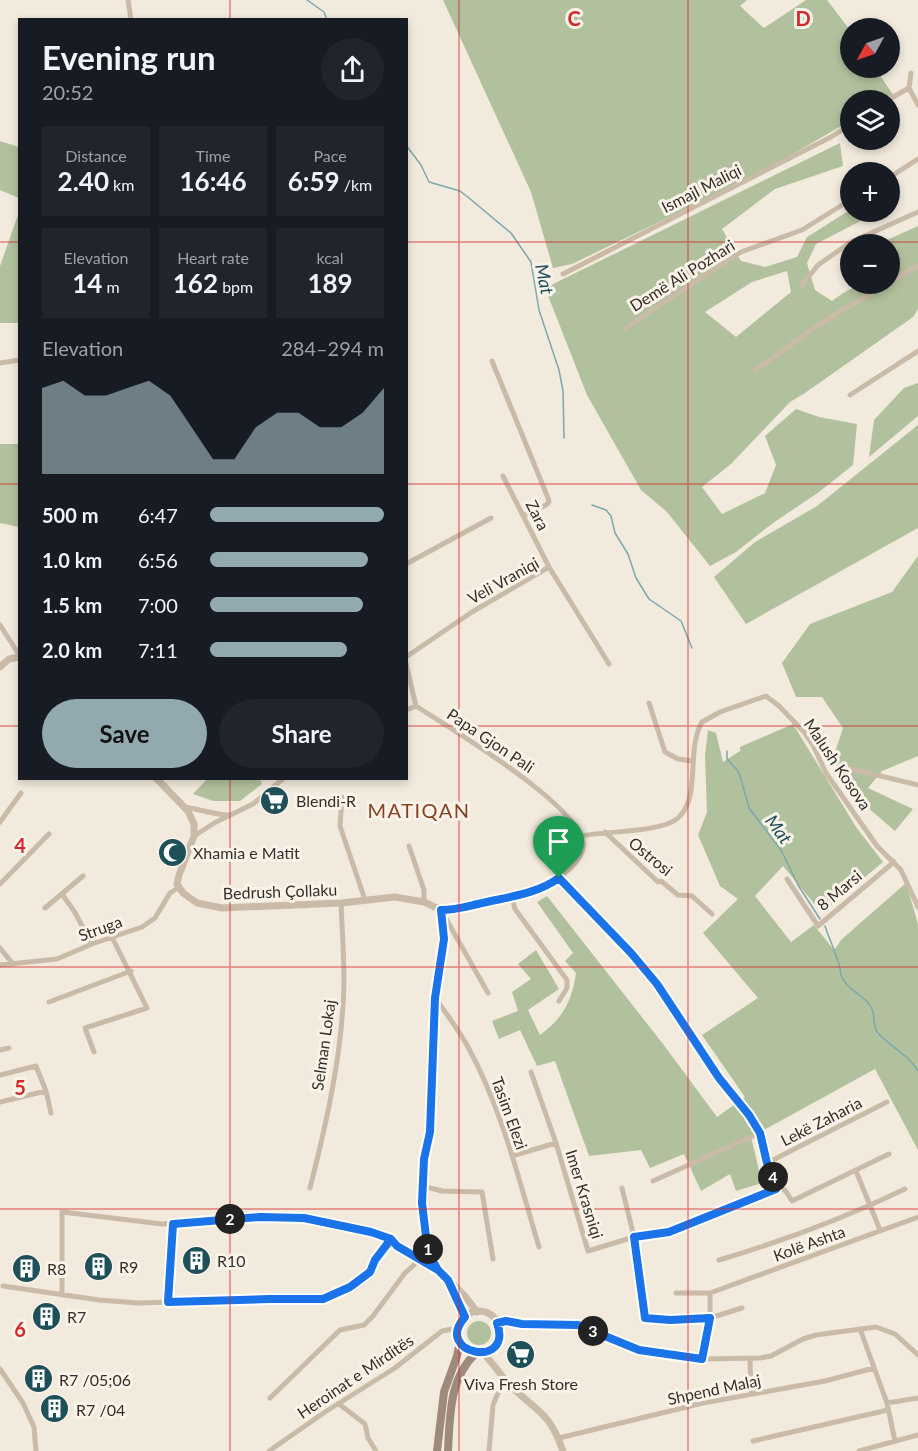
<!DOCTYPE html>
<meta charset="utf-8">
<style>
body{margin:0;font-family:Lato,sans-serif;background:#20242c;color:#f1f3f6;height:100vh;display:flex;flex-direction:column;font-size:22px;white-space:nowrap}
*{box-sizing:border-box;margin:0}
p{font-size:20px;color:#9ea1a6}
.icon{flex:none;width:33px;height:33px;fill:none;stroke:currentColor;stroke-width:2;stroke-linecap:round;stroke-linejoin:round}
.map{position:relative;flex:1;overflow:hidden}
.panel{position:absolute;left:18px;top:18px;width:390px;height:762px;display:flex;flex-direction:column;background:#171b24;border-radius:0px;box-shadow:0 3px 9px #0003}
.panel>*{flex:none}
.needle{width:39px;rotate:230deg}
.fabs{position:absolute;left:840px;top:18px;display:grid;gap:12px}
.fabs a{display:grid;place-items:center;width:60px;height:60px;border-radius:50%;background:#171b24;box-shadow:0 3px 9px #0003;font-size:30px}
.pin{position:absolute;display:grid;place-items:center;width:51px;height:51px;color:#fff;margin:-62px -26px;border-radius:50% 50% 50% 0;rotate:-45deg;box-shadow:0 0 6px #0007}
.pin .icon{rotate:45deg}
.km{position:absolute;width:30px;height:30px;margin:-15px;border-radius:50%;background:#222;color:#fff;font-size:16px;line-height:30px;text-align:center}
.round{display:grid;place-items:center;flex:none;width:63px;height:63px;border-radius:32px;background:#20242c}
.headline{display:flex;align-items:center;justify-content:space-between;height:102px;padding:0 24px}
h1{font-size:33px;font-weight:700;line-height:45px}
.metrics{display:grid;grid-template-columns:repeat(3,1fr);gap:9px;height:102px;padding:6px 24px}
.metrics div{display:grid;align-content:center;border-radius:0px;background:#20242c;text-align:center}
.metrics b{font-size:26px;font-weight:700}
.metrics small{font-size:16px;font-weight:400}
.metrics p{font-size:16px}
.chart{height:168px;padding:12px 24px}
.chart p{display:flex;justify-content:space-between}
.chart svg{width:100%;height:108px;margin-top:6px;fill:#92aaaf;opacity:.7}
.action{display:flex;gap:12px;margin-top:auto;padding:12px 24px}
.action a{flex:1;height:69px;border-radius:36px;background:#92aaaf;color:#111;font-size:24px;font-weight:700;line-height:69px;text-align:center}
.action a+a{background:#20242c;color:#f1f3f6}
ul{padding:0 24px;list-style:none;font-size:20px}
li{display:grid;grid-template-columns:96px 72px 1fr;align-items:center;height:45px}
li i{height:15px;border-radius:8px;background:#92aaaf}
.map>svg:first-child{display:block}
.green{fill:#b2c19d;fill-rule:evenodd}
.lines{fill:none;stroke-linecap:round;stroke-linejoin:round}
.stream{stroke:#7ca9af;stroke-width:1.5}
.minor{stroke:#cabba9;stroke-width:5}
.tertiary{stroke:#cabba9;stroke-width:7}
.secondary{stroke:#9e8a7a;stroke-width:8}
.route-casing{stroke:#fff;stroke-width:12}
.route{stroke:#1a73e8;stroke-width:8}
.grid{fill:none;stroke:#d62828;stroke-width:1.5;stroke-opacity:0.55}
.labels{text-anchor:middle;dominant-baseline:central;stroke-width:6;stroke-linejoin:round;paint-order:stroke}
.street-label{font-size:16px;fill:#372e29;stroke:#faf3e9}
.poi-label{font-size:16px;fill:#372e29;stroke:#faf3e9;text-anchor:start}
.water-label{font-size:18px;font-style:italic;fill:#1e5059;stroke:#faf3e9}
.quarter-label{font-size:20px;letter-spacing:1.5px;fill:#864222;stroke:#faf3e9}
.grid-label{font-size:20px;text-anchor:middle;font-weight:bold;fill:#d62828;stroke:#faf3e9;stroke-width:6;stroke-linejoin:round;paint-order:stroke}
</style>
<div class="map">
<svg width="918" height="1451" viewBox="0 0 918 1451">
<rect width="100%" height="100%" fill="#f2eadd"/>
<!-- green -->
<path class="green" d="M443 0H747L740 6 764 28 806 0H827L850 30V68H875L894 96 887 100H850V121L758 174 572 264 553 268 531 192Z
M0 141 19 147V198L0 190Z
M840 143 843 166 775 189 722 229 741 261 765 267 797 257 807 237 850 210 878 212 816 244 807 263 815 290 832 301C854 284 862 284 890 284V244H878L918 226V309L913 317 805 393 790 402 731 464 702 487 722 514 765 493 776 465 765 436 796 409 819 417 857 424 853 465 819 492 773 523 736 552 710 566 667 512 641 490 587 395 545 288ZM787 271 791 292 736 337 705 312 752 282Z
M19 212V323H0V266Z
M918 383V416L869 457 874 420 904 388Z
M918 425V528L746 624 714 577 755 542 817 506Z
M19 440 20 527H19L0 523V444H18Z
M918 556V756L882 771 868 788 913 809 895 831 859 800 832 761 843 728 822 697H796L782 663 810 624 892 592Z
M793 724 856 827 883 862 822 913 783 866 755 896 791 942 814 925 834 950 842 939 906 883 918 924V1150L875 1069 751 1137 762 1183 736 1191 730 1174 701 1191 684 1154 650 1168 641 1150 589 1156 555 1061 537 1066 520 1030 499 1039 492 1021 518 1011 512 992 531 979 518 964 536 950 559 989 528 1010 540 1035C563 1018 572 1001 576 973L565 961 573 953 537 902 547 896 663 1044 717 1117 745 1097 702 1035 758 998 703 933 738 899 720 886 698 835 707 812 705 755 708 730 716 733 723 762 740 751V747Z
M208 778 260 779 262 784 240 801H213L193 794Z
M467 1333a12 12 0 1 1 24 0a12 12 0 1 1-24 0Z"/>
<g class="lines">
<!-- stream -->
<path class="stream" d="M307 0 324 12 327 20
M406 145 421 165 429 182 460 191 469 198 511 233 531 262 539 310 559 370 563 391 564 438
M592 505 606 510 611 516 615 533 628 554 636 578 649 599 681 621 692 648
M727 751V759L738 771 741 779 749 808 781 850 798 885 820 919
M825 926C829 938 834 949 838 961 841 968 839 976 845 982 852 993 865 995 871 1007 876 1016 872 1026 878 1033 890 1047 908 1054 918 1071"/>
<!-- minor -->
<path class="minor" d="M128 0 131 20
M911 73 909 88 918 105
M888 100 909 88
M890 177 918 159
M563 274 831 137 850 125
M890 282 918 265
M802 285 818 265 851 242 918 212
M625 328 741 252 802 230 850 200
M492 361 548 498 549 502 546 505 523 516
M0 363 20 360
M755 370 826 320 887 284
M850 395 918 351
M503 476 549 567 609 664
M406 564 491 518
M0 625 18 653 17 656
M406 657 472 612 549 567
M406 663 416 706C448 727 583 807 583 845 583 858 570 869 560 877 537 894 509 898 482 903 466 907 458 910 441 910L488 993
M649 703 665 752 678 759 693 761
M406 710 416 706
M814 746 837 762 852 769 918 785
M342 797 340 826 365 900
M184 807C199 809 212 814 227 815
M0 822 21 793
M605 832 658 882 661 881 678 895 692 896 712 914
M194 836 216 822 253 804 284 778
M581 836C604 831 666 833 680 816 689 806 691 794 692 781 694 762 692 740 702 722L720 712 766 696 779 706 804 732 813 745 826 773 877 846 901 870 918 907
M409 846 424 890V902
M559 877 631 953 657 984 719 1078 749 1115 760 1133 767 1163 776 1189
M787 879 818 926 894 862
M0 884 49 834
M62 894 74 911 92 944
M512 897 515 909 567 980V988L559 1001
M45 908 83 876
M0 948 13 964
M0 965 57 959 92 944 142 927 155 918 170 893 178 888
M435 997C446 1014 459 1030 468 1047 502 1109 519 1180 539 1247
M49 1002 131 971
M0 1050 9 1048
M94 1052 85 1028 147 1008 112 937
M531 1072 556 1143 588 1251 634 1237 669 1232 776 1189 785 1190 792 1201 889 1154
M0 1075 36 1066 46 1091 51 1113
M0 1102 46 1091
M512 1156 556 1143
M767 1163 887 1102
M856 1171 880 1230
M653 1181 760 1133
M422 1186 442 1191 482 1192 493 1259
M310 1188C327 1121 343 1050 344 981 344 955 342 929 341 903
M622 1188 634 1237 645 1318 670 1320 710 1318 742 1308
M719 1260C783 1241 845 1218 905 1189
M3 1286 99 1300 138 1303 269 1299H323L350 1287 370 1272 375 1260 391 1239
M676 1293H710L918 1217
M62 1295V1212L162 1224 260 1217 305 1218 371 1232 391 1239 397 1246 415 1258
M168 1302 173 1224
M497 1323 506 1321 522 1324 578 1325 639 1350 702 1359 760 1358 771 1356 803 1339 816 1335 876 1327 895 1334 918 1355
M860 1329 887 1403 895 1441
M702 1359 710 1318V1293
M750 1360 751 1394
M0 1369 23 1403 34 1427 36 1451
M270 1398 340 1330 364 1325 373 1316 405 1273 415 1264V1258L436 1269
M887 1403 918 1398
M339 1404 365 1424 368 1438 376 1451
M559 1438 703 1403 825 1381 874 1368
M753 1441 888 1410
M269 1451 325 1412 395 1368 442 1331 452 1329 458 1332
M489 1451 493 1405 498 1393 507 1382
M859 1451 918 1435"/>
<!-- tertiary -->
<path class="tertiary" d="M0 667 9 659 20 657
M156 778 188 811 194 824V836L179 875 177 884 183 893 197 903 222 908 341 903 395 897 424 902 441 910 444 939 435 997 430 1132 425 1159 422 1216 428 1253 431 1260 438 1270 464 1295 477 1312
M449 1283 465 1317
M458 1332a21 21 0 1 1 42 0a21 21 0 1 1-42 0Z
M483 1353C492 1362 499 1373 507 1382 535 1412 548 1408 563 1451"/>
<!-- secondary -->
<path class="secondary" d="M437 1451 444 1392 457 1356 460 1341
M448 1451C450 1416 449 1378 476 1353"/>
</g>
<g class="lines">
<defs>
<path id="route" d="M559 878C535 895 506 897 478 904 465 907 455 910 441 910L444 939 435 998 430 1132 424 1159 422 1203 428 1253 438 1270 397 1246 391 1239 375 1260 370 1272 350 1287 323 1299H269L168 1302 173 1224 260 1217 304 1218 371 1232 391 1239 397 1246 438 1270 448 1280 465 1317C432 1354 514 1370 497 1323L506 1321 522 1324 578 1325 639 1350 702 1359 710 1318 670 1320 645 1318 634 1237 669 1232 776 1189 767 1163 760 1133 749 1115 719 1078 657 984 631 953 559 878"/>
</defs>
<!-- route casing -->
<use href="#route" class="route-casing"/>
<!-- route -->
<use href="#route" class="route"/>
</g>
<!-- grid -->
<path class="grid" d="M230 0V20M459 0V1451M688 0V1451M0 242H20M406 242H918M0 484H20M406 484H918M0 726H20M406 726H918M230 778V1451M0 967H918M0 1209H918"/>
<!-- icons -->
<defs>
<symbol id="supermarket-disc" viewBox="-11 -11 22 22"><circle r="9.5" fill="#1e5059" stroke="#faf3e9"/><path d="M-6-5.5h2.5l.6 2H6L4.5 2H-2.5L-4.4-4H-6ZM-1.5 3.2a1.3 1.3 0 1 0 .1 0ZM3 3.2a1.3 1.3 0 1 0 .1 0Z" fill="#fff"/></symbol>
<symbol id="mosque-disc" viewBox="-11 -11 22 22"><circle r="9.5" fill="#1e5059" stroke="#faf3e9"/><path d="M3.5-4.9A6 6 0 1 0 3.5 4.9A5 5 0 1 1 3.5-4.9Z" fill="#fff"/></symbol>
<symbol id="building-disc" viewBox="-11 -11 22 22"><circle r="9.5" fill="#1e5059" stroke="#faf3e9"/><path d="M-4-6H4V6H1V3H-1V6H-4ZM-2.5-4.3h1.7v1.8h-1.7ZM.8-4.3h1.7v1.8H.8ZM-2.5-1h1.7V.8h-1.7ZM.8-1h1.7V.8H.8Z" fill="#fff"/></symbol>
</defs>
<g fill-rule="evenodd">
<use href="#supermarket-disc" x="258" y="784" width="33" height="33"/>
<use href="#mosque-disc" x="156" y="836" width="33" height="33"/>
<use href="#building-disc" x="180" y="1244" width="33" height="33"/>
<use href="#building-disc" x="82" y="1250" width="33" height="33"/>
<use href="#building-disc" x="10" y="1252" width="33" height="33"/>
<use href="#building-disc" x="30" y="1300" width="33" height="33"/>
<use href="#supermarket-disc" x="504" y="1338" width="33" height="33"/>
<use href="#building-disc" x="22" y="1362" width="33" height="33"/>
<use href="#building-disc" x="38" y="1392" width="33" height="33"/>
</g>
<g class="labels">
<!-- street labels -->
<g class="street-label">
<text transform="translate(701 188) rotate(-27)">Ismajl Maliqi</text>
<text transform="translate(682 275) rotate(-32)">Demë Ali Pozhari</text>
<text transform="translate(538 515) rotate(63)">Zara</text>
<text transform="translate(503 580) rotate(-29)">Veli Vraniqi</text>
<text transform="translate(491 740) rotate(34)">Papa Gjon Pali</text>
<text transform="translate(838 764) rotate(56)">Malush Kosova</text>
<text transform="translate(651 856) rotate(39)">Ostrosi</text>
<text transform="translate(839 890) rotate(-40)">8 Marsi</text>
<text transform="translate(280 891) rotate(-2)">Bedrush Çollaku</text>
<text transform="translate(100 928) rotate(-20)">Struga</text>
<text transform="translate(323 1045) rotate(-82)">Selman Lokaj</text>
<text transform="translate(510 1113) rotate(70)">Tasim Elezi</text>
<text transform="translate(821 1121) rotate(-27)">Lekë Zaharia</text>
<text transform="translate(585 1194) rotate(73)">Imer Krasniqi</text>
<text transform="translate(809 1243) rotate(-20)">Kolë Ashta</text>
<text transform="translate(355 1376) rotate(-34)">Heroinat e Mirditës</text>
<text transform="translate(714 1389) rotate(-12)">Shpend Malaj</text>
</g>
<!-- poi labels -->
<g class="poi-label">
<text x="296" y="800">Blendi-R</text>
<text x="193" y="852">Xhamia e Matit</text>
<text x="217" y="1260">R10</text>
<text x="119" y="1266">R9</text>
<text x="47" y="1268">R8</text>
<text x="67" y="1316">R7</text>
<text x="59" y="1379">R7 /05;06</text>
<text x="521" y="1383" text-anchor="middle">Viva Fresh Store</text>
<text x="76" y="1409">R7 /04</text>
</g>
<!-- water labels -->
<g class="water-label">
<text transform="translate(545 279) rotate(78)">Mat</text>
<text transform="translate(779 829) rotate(54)">Mat</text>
</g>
<!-- quarter labels -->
<g class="quarter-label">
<text x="419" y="810">MATIQAN</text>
</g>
</g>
<g class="grid-label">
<text x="574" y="26">C</text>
<text x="803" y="26">D</text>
<text x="20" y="853">4</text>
<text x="20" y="1095">5</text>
<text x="20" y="1337">6</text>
</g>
</svg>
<div class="fabs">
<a><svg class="needle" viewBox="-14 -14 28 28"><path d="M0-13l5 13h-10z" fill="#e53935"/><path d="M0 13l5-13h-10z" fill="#9ea1a6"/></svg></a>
<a><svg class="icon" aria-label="layers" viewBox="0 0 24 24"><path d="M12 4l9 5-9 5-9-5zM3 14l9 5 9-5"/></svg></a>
<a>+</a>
<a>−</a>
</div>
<div class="pin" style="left:559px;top:878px;background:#1e9e55"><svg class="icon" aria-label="arrive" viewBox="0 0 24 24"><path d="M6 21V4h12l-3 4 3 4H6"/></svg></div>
<b class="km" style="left:428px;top:1249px">1</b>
<b class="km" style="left:230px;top:1219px">2</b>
<b class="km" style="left:593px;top:1331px">3</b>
<b class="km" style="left:773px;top:1177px">4</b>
<section class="panel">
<div class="headline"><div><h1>Evening run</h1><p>20:52</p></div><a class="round"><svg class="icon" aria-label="share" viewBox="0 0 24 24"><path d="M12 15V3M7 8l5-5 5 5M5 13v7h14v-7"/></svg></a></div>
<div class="metrics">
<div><p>Distance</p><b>2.40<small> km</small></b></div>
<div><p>Time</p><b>16:46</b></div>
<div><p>Pace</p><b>6:59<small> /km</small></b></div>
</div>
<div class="metrics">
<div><p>Elevation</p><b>14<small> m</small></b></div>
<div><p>Heart rate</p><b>162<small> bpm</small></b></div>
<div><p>kcal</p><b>189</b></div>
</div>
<div class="chart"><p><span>Elevation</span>284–294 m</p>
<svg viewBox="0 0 160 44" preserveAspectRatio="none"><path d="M0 44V9L10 6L20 12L30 12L40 9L50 6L60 12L70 25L80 38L90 38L100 25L110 19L120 19L130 25L140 25L150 19L160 9V44z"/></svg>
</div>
<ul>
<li><b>500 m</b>6:47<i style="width:100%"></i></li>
<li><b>1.0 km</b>6:56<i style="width:91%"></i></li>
<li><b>1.5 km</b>7:00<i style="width:88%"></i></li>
<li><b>2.0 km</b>7:11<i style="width:79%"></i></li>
</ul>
<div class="action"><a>Save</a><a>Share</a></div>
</section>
</div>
